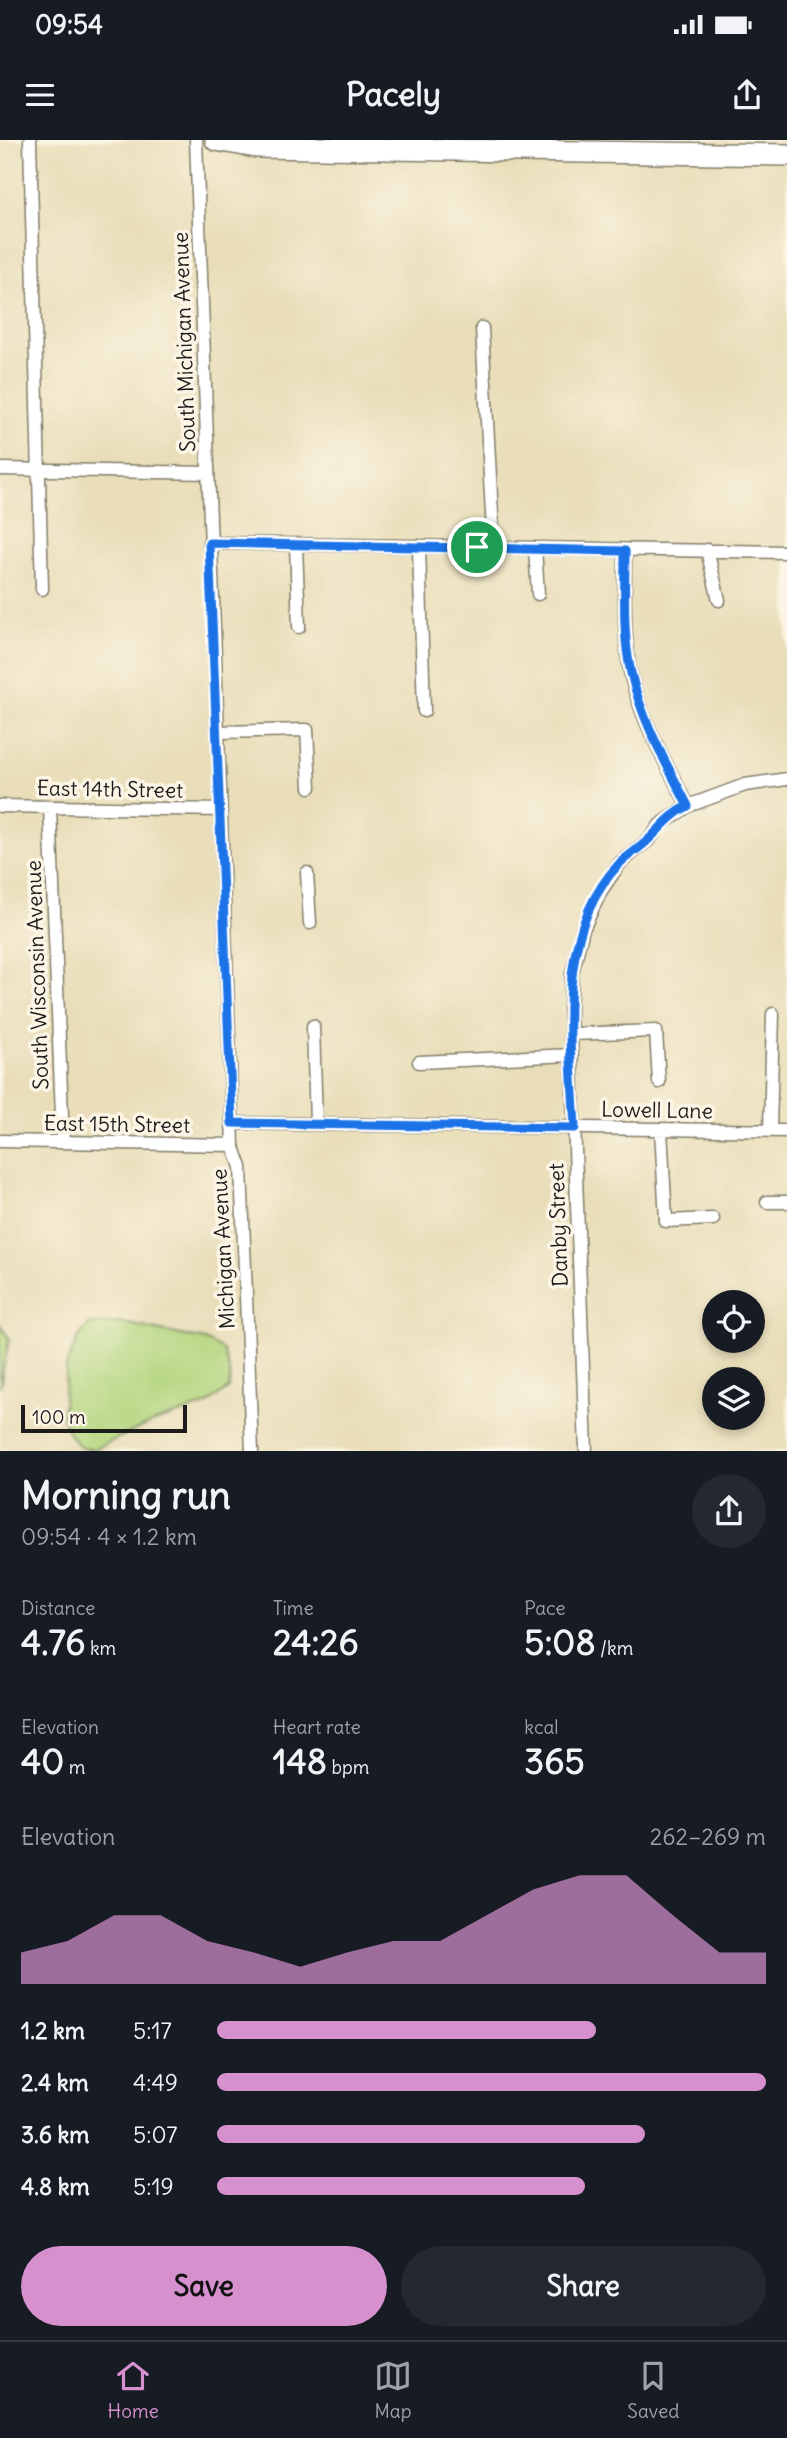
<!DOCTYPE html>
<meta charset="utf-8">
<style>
body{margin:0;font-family:Delius,sans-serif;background:#242831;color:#f1f3f6;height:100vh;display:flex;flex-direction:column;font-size:26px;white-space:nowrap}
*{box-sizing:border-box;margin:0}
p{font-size:23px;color:#9ea1a6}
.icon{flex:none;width:38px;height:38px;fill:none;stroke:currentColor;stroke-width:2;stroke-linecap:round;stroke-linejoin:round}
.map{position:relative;height:1311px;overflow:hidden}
.panel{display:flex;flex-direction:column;background:#171b24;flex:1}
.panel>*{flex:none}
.fabs{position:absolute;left:702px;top:1150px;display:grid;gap:14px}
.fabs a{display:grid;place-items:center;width:63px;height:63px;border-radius:50%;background:#171b24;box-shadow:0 4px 10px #0003;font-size:35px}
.scale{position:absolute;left:21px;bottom:18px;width:166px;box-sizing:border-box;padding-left:7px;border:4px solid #1c1c1c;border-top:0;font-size:19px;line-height:24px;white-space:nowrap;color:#1c1c1c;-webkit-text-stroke:5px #fcf5e5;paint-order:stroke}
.pin{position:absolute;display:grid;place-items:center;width:60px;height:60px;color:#fff;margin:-30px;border:4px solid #fff;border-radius:50%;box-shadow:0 2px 7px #0007}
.round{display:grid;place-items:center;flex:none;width:74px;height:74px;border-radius:37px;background:#242831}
.head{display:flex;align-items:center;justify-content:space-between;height:119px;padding:0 21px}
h1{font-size:38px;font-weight:700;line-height:52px}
.stats{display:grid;grid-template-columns:repeat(3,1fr);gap:10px;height:119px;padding:7px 21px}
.stats div{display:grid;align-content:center}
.stats b{font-size:35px;font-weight:700}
.stats small{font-size:19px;font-weight:400}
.stats p{font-size:19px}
.chart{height:196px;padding:14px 21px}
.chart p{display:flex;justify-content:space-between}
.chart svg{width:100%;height:126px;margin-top:7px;fill:#d690ce;opacity:.7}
.button{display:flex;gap:14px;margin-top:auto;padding:14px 21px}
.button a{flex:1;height:80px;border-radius:42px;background:#d690ce;color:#111;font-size:28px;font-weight:700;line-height:80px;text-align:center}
.button a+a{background:#242831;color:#f1f3f6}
ul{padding:0 21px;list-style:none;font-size:23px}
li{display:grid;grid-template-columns:112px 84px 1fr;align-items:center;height:52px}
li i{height:18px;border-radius:9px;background:#d690ce}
.status{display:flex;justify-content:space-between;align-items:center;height:49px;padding:0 35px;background:#171b24;direction:ltr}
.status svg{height:19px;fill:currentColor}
header{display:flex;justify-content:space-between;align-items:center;height:91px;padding:0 21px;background:#171b24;font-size:32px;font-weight:700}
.tab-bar{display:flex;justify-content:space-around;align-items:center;height:98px;border-top:2px solid #363941;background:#171b24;font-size:19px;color:#9ea1a6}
.tab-bar a{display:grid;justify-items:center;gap:4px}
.tab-bar .selected{color:#d690ce}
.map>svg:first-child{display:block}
.green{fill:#b3d67e;stroke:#68794d;stroke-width:2}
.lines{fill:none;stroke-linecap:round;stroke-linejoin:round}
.minor-casing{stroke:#827d6a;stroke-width:15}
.primary-casing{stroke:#827d6a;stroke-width:24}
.minor{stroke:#fff;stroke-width:12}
.primary{stroke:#fff;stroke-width:21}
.route-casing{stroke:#fff;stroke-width:14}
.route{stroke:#1a73e8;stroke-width:9}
.labels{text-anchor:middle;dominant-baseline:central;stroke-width:7;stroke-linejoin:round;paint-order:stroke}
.street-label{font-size:21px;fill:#1c1c1c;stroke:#fcf5e5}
</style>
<div class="status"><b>09:54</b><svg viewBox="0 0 49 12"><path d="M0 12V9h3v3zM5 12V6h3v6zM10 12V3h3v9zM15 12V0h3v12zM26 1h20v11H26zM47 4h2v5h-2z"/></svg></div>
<header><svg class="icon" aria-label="menu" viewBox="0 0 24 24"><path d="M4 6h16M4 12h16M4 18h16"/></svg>Pacely<svg class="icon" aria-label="share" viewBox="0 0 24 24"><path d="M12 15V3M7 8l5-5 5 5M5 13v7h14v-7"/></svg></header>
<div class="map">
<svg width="787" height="1311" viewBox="0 0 787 1311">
<rect width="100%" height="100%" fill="#fcf5e5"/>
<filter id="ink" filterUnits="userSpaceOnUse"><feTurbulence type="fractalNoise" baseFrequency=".0143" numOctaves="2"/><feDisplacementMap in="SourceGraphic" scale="14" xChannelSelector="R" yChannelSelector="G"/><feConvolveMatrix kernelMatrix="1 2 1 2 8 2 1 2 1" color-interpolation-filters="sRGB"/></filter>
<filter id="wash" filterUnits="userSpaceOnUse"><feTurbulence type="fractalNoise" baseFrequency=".00686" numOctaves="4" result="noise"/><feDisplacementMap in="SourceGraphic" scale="28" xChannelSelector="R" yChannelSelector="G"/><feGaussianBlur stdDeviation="1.57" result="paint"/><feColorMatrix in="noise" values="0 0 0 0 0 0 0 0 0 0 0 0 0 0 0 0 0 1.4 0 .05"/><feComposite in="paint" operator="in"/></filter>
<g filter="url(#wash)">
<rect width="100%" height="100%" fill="#e9deb9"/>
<!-- green -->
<path class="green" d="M123 1183 205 1200 223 1210 230 1235 229 1248 206 1265 151 1283 94 1309 81 1308 69 1294 62 1275 67 1222 80 1195 90 1184Z
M0 1184 9 1199 0 1247Z"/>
</g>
<g filter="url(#ink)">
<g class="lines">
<defs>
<path id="minor" d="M30 0 42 449
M196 0 233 1005 241 1027 252 1311
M482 188 493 393
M0 329 208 333
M209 403 787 412
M296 405 299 487
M419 407 424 571
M535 408 538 454
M707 410 719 460
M625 411C625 451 623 491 630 531 640 579 666 623 688 666
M218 592 307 590 310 647
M0 666 220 670
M50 667 63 1002
M307 733 310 783
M313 886 316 984
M571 894 656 891 659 942
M419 922 572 915
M232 983 787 991
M661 989 666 1081 713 1079
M770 990 773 874
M0 1001 233 1005
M767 1062H787
M586 1311 570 871 572 833 583 789 601 751 620 723 650 699 660 685 688 666 745 645 787 639"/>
<path id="primary" d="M216 0 256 7 787 15"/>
</defs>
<!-- minor casing -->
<use href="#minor" class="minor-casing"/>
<!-- primary casing -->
<use href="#primary" class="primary-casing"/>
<!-- minor -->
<use href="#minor" class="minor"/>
<!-- primary -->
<use href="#primary" class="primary"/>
</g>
</g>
<g class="lines" filter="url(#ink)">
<defs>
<path id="route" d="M209 403 625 411C625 451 622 494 631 533 642 581 666 623 688 666 670 675 662 687 648 700 639 709 628 715 619 724 553 794 571 901 575 988L232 983Z"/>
</defs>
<!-- route casing -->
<use href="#route" class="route-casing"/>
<!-- route -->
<use href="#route" class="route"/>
</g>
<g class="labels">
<!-- street labels -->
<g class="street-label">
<text transform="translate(184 202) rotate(-92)">South Michigan Avenue</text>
<text transform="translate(110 649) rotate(1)">East 14th Street</text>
<text transform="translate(37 835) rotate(-92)">South Wisconsin Avenue</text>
<text transform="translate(657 970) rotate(1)">Lowell Lane</text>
<text transform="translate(117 984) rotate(1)">East 15th Street</text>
<text transform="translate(558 1085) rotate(-92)">Danby Street</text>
<text transform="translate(223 1109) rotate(-93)">Michigan Avenue</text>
</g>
</g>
</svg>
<div class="fabs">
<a><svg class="icon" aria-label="locate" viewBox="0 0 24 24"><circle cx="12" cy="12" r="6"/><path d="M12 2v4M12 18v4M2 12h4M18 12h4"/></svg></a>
<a><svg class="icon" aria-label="layers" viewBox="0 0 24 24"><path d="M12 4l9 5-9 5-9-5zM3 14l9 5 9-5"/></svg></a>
</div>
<div class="scale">100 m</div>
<div class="pin" style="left:477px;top:407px;background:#1e9e55"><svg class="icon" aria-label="arrive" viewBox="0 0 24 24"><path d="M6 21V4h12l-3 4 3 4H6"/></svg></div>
</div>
<section class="panel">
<div class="head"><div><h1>Morning run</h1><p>09:54 · 4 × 1.2 km</p></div><a class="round"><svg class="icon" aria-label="share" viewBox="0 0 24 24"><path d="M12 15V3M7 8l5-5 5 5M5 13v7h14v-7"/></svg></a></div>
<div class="stats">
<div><p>Distance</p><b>4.76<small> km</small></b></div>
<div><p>Time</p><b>24:26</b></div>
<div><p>Pace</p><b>5:08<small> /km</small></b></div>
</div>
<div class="stats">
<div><p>Elevation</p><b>40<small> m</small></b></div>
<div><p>Heart rate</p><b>148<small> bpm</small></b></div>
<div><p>kcal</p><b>365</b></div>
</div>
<div class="chart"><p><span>Elevation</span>262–269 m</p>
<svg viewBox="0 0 160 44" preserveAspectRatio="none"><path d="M0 44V33L10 29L20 20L30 20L40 29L50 33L60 38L70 33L80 29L90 29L100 20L110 11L120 6L130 6L140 20L150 33L160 33V44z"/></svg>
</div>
<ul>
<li><b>1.2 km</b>5:17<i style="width:69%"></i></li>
<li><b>2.4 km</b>4:49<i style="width:100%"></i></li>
<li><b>3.6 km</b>5:07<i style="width:78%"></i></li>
<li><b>4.8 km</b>5:19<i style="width:67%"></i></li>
</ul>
<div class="button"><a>Save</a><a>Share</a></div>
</section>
<nav class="tab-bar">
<a class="selected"><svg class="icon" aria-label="home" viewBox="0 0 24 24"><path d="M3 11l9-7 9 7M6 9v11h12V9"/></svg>Home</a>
<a><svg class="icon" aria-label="map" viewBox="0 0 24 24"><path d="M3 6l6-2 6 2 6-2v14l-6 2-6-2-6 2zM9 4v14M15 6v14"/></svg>Map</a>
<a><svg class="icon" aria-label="saved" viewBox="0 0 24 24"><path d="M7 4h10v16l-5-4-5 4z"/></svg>Saved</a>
</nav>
